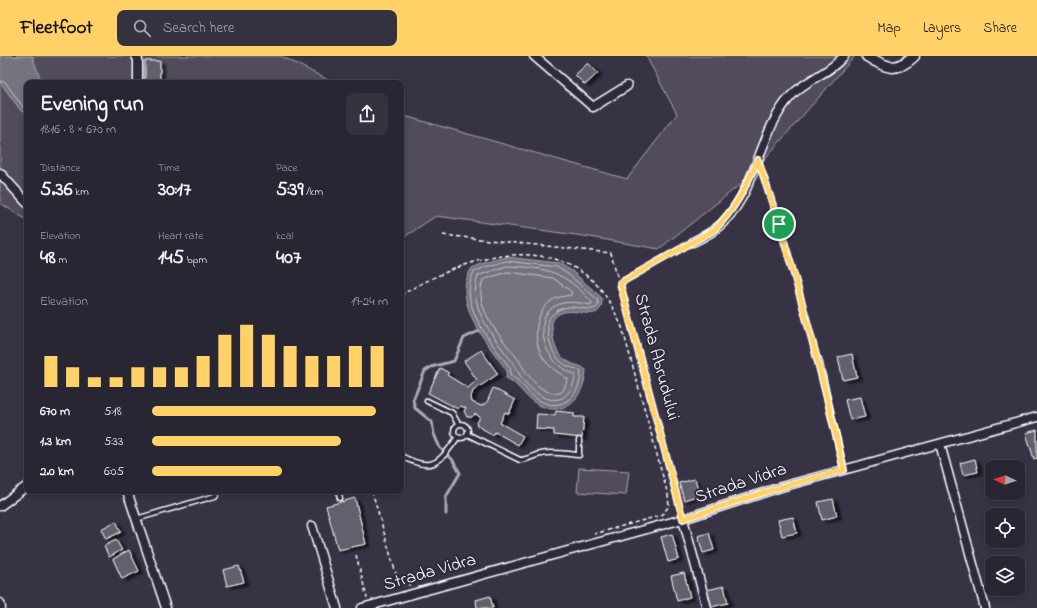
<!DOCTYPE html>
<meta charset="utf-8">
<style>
body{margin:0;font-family:"Indie Flower",sans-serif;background:#353240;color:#f1f3f6;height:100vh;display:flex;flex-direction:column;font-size:15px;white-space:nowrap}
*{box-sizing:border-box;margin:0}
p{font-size:13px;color:#a5a5ac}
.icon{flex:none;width:22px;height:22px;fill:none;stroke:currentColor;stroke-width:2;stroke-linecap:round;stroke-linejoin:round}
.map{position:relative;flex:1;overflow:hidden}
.panel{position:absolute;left:24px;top:24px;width:380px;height:414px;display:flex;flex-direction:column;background:#292634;border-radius:8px;box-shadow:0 2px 6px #0003,0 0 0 1px #45434f}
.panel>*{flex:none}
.needle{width:26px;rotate:274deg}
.buttons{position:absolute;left:985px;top:404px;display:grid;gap:8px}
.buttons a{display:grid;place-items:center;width:40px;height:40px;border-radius:8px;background:#292634;box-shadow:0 2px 6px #0003,0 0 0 1px #45434f;font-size:20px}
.pin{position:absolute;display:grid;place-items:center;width:34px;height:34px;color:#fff;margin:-17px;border:2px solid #fff;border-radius:50%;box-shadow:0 1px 4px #0007}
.round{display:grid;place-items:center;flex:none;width:42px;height:42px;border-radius:8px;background:#353240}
.head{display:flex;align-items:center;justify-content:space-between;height:68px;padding:0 16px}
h1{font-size:22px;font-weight:800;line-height:30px}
.stats{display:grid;grid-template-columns:repeat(3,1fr);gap:6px;height:68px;padding:4px 16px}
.stats div{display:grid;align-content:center}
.stats b{font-size:20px;font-weight:800}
.stats small{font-size:11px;font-weight:400}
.stats p{font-size:11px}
.chart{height:112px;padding:8px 16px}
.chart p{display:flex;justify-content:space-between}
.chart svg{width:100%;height:72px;margin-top:4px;stroke:#ffd166;stroke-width:6}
ul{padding:0 16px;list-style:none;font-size:13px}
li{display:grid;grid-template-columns:64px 48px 1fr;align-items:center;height:30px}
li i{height:10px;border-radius:5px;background:#ffd166}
header{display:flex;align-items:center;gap:24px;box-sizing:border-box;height:56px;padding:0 20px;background:#ffd166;color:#111}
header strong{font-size:19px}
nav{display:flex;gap:22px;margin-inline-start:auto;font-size:14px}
.search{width:280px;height:36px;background:#353240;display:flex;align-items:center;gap:10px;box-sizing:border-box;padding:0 14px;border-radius:8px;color:#a5a5ac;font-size:15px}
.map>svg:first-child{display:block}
.green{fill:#514c5c;stroke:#a8a6ae}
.water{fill:#76737f;stroke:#adabb2}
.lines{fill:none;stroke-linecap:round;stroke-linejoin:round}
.shore{stroke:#c8c7cc;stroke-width:1}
.stream{stroke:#adabb2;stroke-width:3}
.building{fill:#635f6d;stroke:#fff;filter:url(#shadow)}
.service-casing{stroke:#fff;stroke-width:7}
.minor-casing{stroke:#fff;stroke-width:11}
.tertiary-casing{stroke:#fff;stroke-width:13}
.path{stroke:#fff;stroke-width:1.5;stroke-dasharray:4 3;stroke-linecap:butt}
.service{stroke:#2f2a3d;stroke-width:4}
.minor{stroke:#2f2a3d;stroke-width:8}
.tertiary{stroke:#2f2a3d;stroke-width:10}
.route-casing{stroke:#fff;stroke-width:8}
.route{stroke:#ffd166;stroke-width:5}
.labels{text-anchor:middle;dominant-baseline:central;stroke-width:4;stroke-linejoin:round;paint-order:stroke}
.street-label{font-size:18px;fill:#fff;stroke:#2f2a3d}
</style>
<header>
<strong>Fleetfoot</strong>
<div class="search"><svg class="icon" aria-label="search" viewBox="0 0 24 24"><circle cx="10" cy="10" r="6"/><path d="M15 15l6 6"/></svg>Search here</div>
<nav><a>Map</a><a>Layers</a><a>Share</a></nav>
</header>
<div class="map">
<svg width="1037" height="552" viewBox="0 0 1037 552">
<defs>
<filter id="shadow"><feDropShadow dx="4.5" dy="2.5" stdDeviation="1" flood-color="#0009"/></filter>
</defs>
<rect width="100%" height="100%" fill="#373345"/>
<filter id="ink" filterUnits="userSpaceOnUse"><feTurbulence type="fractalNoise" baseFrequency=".025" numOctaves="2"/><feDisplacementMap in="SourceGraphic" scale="8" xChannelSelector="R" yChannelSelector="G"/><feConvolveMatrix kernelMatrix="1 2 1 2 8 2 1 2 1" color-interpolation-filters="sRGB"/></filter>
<g filter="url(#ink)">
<!-- green -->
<path class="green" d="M0 0H281L334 27H27V164L0 147Z
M646 0H855L747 123 659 193 584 180 436 160 401 183V59L627 123 677 58Z
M579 412 629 415 626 439 577 436Z"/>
<!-- water -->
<path class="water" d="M0 0H32L42 27H27V55L22 56 0 26Z
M507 201 558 207 572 215 602 242C602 270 579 250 561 257 557 258 555 262 552 265 552 282 554 300 571 307 577 310 581 309 586 314 584 345 560 366 531 344 522 337 517 327 506 322L507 315C489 289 449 245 472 212L484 207Z"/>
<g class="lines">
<!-- shore -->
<path class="shore" d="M0 25 5 26 23 51H27
M507 205 557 211 569 219 598 244V250C589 261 566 238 548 264 547 282 551 304 570 311 574 313 578 312 581 316 580 343 558 359 534 341 526 335 521 325 511 320L510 312C493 288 456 248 474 216L485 211Z
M507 210C549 212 563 215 592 246L591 249C572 245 554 243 544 262 540 283 547 302 565 314 569 317 573 316 576 319 565 366 526 336 515 310 497 284 466 253 478 220Z
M508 216 553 222 572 236 571 239C565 240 556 241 551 245 533 257 532 290 546 306 552 313 561 318 568 323L563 335 560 337C542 340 527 320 520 306 504 284 472 253 483 224Z"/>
<!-- stream -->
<path class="stream" d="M446 458V441L460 417 452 403 440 392 434 378 432 366 415 352 413 344 425 315 431 311 454 305 464 282 479 275"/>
</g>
<!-- building -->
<path class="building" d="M145 5H160V27H145Z
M588 7 598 17 585 29 575 19Z
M481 294 498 318 473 335 471 341 472 346 481 350 487 346 493 332 515 344 509 358 505 356 500 367 523 380 518 389 495 376 493 379 476 369 480 361 475 358 472 361H467L464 355 466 352 460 350 458 353 428 337 440 312 449 317 447 319 468 332 477 324 464 305Z
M852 298 857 321 843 324 838 301Z
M860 341 865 361 850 364 845 344Z
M556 355 574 357V361H584L582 382 554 379V374L536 373 537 358 555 359Z
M1037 374V402L1034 403 1026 377Z
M975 403 978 416 963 419 960 407Z
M695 423 700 439 684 444 679 427Z
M355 442 366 488 338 494 326 450Z
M833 443 837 460 822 464 818 446Z
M793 461 797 477 782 480 778 464Z
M116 465 121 476 106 483 101 473Z
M709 477 714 494 703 497 698 480Z
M672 478 679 503 668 506 661 481Z
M116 484 122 494 109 501 104 490Z
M129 494 139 515 122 523 113 503Z
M239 510 244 526 227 530 223 514Z
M684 517 690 541 677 545 671 520Z
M724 530 728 547 711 551 707 534Z
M490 540 493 552H477L476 544Z"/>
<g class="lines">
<defs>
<path id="service" d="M819 303 844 414
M427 345 452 357 458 368
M454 375a7 7 0 1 1 14 0a7 7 0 1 1-14 0Z
M467 378 520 404C528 404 533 399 541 398 553 395 566 398 579 399V384
M401 400C433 417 439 407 458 381
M338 435 340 442
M136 463 215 440 219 435"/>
<path id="minor" d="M136 0 138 4V27
M534 0 593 51 627 30
M0 117 27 147
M693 186C700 182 708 179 714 174 758 142 756 78 791 40 806 23 829 18 844 0
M940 388 985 552
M127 435 166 552
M0 450 27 430
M683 463 707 552
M312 470 337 552
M0 547 1 552
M362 552 683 463 781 431 1037 361"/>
<path id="tertiary" d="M867 0C886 12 896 17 914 0"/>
</defs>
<!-- service casing -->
<use href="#service" class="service-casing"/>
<!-- minor casing -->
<use href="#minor" class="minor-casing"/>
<!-- tertiary casing -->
<use href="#tertiary" class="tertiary-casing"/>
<!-- path -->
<path class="path" d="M763 117 817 297
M443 179 611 197 681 456
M620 227 686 190
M401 239C457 206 537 175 593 225 606 237 614 254 622 271L668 439 669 450 662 459 594 478
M372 435 398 525 404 529H410
M356 499 367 542"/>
<!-- service -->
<use href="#service" class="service"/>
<!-- minor -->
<use href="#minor" class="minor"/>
<!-- tertiary -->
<use href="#tertiary" class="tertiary"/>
</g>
</g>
<g class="lines" filter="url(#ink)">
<defs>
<path id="route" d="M758 104C793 206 820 309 844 414L781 431 683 463 620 227 714 174C735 154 746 130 758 104Z"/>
</defs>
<!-- route casing -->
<use href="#route" class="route-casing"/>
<!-- route -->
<use href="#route" class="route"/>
</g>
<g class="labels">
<!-- street labels -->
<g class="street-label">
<text transform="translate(656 301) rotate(75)">Strada Abrudului</text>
<text transform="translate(741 428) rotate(-18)">Strada Vidra</text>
<text transform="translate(430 517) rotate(-16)">Strada Vidra</text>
</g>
</g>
</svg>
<div class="buttons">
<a><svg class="needle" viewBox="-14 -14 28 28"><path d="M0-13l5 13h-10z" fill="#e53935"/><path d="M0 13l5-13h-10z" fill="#a5a5ac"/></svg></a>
<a><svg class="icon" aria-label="locate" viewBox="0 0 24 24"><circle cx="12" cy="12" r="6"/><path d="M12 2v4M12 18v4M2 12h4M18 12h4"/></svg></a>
<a><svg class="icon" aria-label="layers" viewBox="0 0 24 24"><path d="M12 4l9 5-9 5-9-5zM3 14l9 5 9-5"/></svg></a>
</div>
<div class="pin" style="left:779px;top:168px;background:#1e9e55"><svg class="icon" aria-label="arrive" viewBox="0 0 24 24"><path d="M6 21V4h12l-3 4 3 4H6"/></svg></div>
<section class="panel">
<div class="head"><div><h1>Evening run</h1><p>18:16 · 8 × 670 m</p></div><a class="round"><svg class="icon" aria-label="share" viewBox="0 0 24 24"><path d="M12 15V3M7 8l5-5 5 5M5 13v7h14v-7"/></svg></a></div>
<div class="stats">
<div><p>Distance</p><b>5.36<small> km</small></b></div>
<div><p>Time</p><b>30:17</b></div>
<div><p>Pace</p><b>5:39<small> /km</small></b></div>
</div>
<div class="stats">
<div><p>Elevation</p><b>48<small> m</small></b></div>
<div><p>Heart rate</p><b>145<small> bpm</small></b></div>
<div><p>kcal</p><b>407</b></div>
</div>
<div class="chart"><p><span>Elevation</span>19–24 m</p>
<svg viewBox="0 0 160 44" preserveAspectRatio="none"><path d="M5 44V25M15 44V32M25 44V38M35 44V38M45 44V32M55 44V32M65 44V32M75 44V25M85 44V12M95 44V6M105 44V12M115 44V19M125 44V25M135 44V25M145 44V19M155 44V19"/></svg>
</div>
<ul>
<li><b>670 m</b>5:18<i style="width:95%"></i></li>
<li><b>1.3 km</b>5:33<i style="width:80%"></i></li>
<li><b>2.0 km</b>6:05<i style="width:55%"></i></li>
</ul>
</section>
</div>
